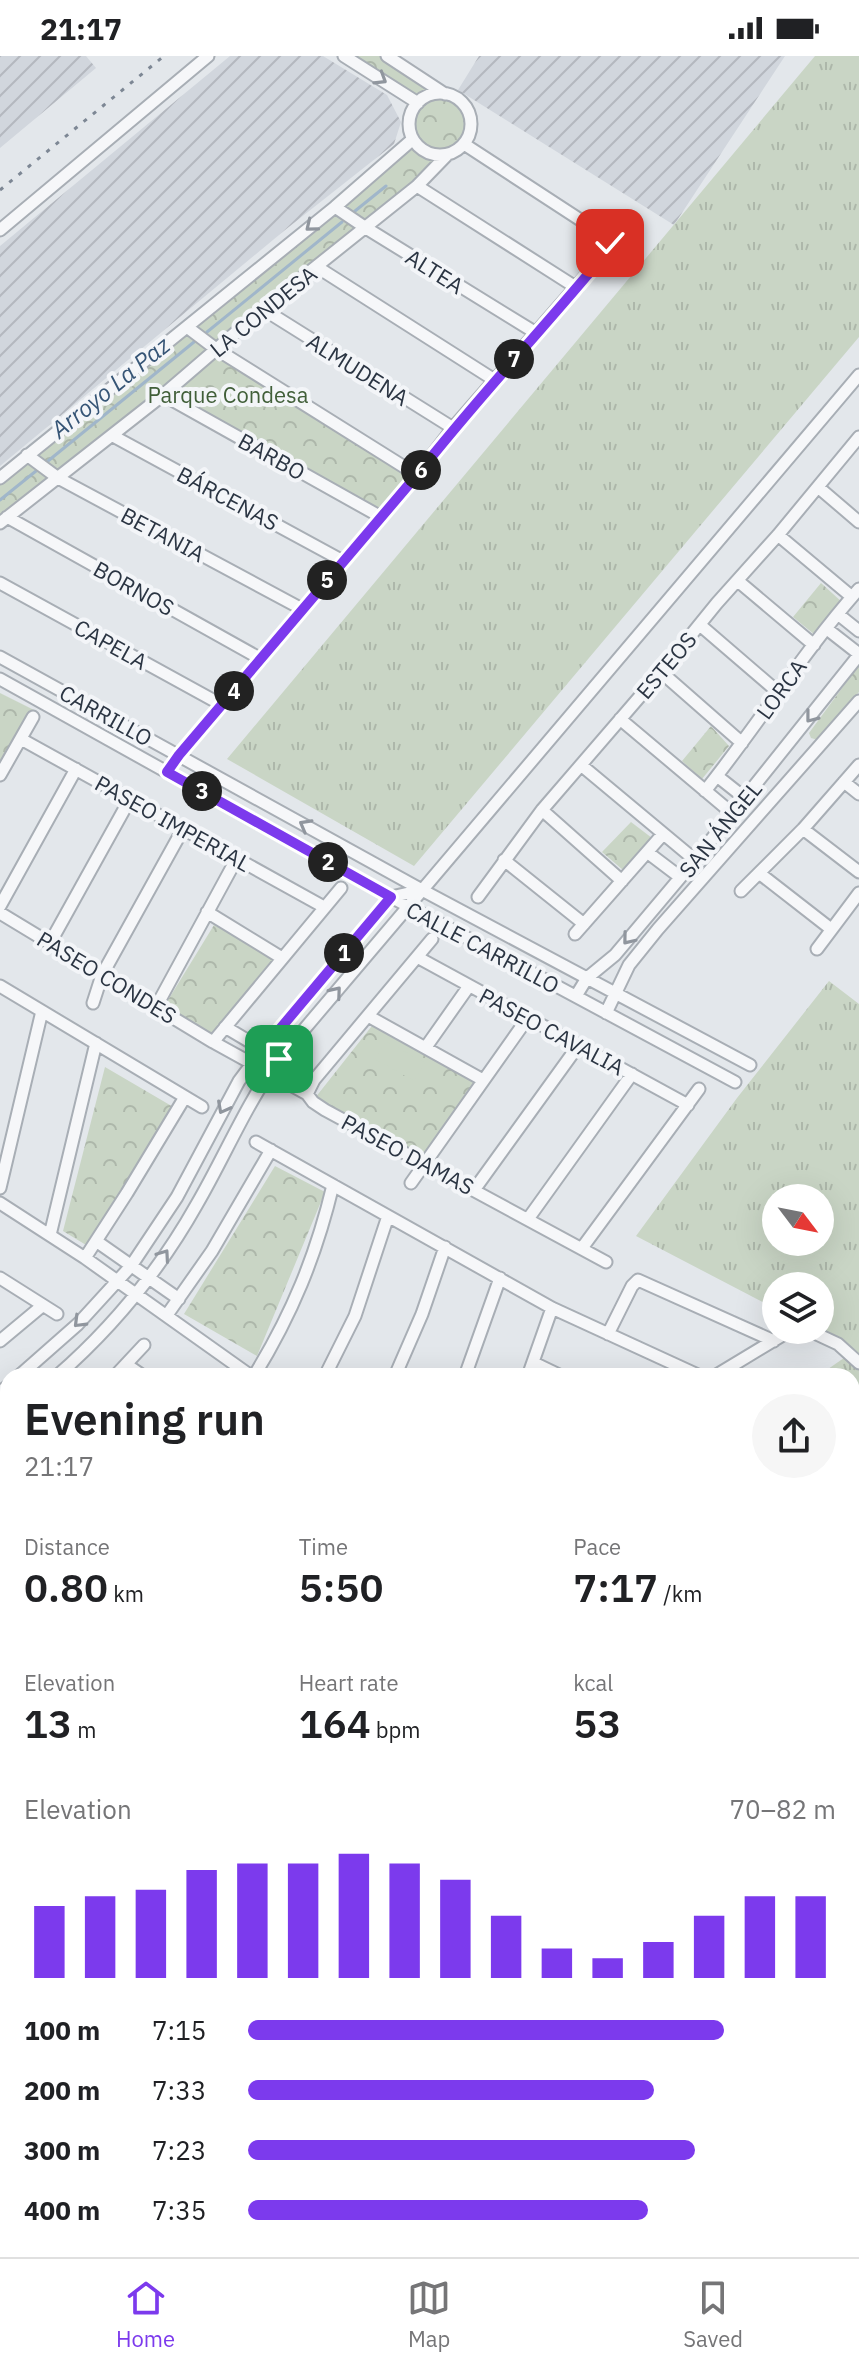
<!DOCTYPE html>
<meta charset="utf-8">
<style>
body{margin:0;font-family:"IBM Plex Sans",sans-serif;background:#f6f6f6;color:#202124;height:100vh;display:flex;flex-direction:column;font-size:30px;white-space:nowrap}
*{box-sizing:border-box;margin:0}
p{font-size:26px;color:#757577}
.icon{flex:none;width:44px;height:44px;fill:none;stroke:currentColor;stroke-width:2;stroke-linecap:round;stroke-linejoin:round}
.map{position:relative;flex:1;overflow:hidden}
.drawer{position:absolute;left:0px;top:1312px;width:860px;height:890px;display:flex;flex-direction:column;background:#fff;border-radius:24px 24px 0 0;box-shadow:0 8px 32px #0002}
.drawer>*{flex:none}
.needle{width:52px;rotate:122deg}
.fabs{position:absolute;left:762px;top:1128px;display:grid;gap:16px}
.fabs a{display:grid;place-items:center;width:72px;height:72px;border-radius:50%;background:#fff;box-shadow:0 8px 32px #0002;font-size:40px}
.pin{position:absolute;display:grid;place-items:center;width:68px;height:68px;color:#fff;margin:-34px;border-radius:16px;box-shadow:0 4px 12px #0006}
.km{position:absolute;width:40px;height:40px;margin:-20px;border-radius:50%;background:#222;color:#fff;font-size:22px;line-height:40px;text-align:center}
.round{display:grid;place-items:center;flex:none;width:84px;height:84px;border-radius:42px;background:#f6f6f6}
.head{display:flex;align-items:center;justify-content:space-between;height:136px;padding:0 24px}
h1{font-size:44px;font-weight:600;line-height:60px}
.stats{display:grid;grid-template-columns:repeat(3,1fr);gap:12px;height:136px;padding:8px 24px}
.stats div{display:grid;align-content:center}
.stats b{font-size:40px;font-weight:600}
.stats small{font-size:22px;font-weight:400}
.stats p{font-size:22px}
.chart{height:224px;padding:16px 24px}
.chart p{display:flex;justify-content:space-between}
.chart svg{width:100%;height:144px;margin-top:8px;stroke:#7c3aed;stroke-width:6}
ul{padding:0 24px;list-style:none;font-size:26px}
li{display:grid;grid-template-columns:128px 96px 1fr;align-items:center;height:60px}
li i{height:20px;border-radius:10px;background:#7c3aed}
.status{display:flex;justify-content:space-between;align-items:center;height:56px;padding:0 40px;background:#fff;direction:ltr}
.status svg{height:22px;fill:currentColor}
.dock{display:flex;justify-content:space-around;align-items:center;height:112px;border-top:2px solid #e0e0e0;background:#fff;font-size:22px;color:#757577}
.dock a{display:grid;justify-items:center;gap:4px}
.dock .current{color:#7c3aed}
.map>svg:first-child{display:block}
.industrial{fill:url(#industrial-furrows)}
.grass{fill:url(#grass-tufts);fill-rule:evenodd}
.forest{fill:url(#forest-crowns)}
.pitch{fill:#c9d5c5}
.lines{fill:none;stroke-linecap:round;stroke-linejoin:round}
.stream{stroke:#a0b6ca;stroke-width:3}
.minor-casing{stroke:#a8aeb5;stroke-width:15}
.primary-casing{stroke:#a3abb7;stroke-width:22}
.minor{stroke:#f6f7f9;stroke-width:11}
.primary{stroke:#fff;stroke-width:18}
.rail{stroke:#7d8794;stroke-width:3;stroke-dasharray:4 8;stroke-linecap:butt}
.oneway{stroke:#90969e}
.route-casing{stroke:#fff;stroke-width:16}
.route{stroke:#7c3aed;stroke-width:10}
.labels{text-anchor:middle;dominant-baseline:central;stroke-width:8;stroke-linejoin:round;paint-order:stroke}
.street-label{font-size:22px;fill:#2b3543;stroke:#f3f5f8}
.park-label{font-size:22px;fill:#415f39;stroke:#f3f5f8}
.water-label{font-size:24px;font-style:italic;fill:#365576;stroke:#f3f5f8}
</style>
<div class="status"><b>21:17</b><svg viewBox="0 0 49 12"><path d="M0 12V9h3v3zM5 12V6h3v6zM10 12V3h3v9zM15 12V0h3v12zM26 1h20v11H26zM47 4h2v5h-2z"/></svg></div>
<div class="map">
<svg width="859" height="2201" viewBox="0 0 859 2201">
<defs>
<pattern id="industrial-furrows" width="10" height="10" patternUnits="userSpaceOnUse" patternTransform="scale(2)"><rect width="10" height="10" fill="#d1d6dd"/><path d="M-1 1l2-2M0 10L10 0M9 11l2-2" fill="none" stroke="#b4b8bf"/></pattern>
<pattern id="grass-tufts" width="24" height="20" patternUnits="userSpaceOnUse" patternTransform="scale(2)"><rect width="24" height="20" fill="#c9d5c5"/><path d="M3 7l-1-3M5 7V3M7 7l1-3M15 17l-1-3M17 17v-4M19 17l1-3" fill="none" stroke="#adb7aa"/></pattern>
<pattern id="forest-crowns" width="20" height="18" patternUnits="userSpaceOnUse" patternTransform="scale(2)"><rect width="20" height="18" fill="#c9d5c5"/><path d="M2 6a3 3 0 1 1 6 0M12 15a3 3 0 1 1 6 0" fill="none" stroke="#adb7aa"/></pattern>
</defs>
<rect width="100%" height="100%" fill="#e3e7eb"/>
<!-- industrial -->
<path class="industrial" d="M0 0H86L96 12 0 92Z
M230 0H323L387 39 401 66 394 88 285 174 0 410V190Z
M479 0H785L674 169 458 34Z"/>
<!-- grass -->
<path class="grass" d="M815 0H859V281L414 810 227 703Z
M829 925 859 948V1462L852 1468V1320H818L854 1295 815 1274H820V1230H776V1253L636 1180 737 1042ZM776 1142H820V1186H776Z
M8 1703V2194H125L119 2201H0V1711Z"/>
<!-- forest -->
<path class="forest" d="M344 0H387L446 38C479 49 479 84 448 98L216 293 417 419 381 461 163 339 0 468V422L413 83C409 69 410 60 418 47Z
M821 527 843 547 815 579 793 561Z
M859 609V636L818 684 811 682 809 677Z
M0 637 36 655 0 719Z
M711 670 729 690 702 723 682 705Z
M631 766 652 782 623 814 602 796Z
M214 869 276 903 213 980 165 949Z
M375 966 477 1024 421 1101 315 1042Z
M105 1011 175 1052 86 1189 63 1175Z
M275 1110 325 1136 257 1300 184 1258Z"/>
<!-- pitch -->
<path class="pitch" d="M386 985 425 1007 414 1025 375 1003Z"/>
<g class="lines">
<!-- stream -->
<path class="stream" d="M355 155 386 130
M207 276 342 166
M48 405 194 286
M0 444 36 415"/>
<defs>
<path id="minor" d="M344 0 418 47
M387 0 445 38
M409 68a31 31 0 1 1 62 0a31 31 0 1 1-62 0Z
M417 130 577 232
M335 151 366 172 536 277
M0 174 208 0
M317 211 496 325
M263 253 453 372
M187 271 216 293 417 419
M163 339 381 461
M113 380 343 505
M27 399 58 422 302 553
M0 422 335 151 413 83
M818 431 859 466
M7 461 261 603
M0 467 163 339 263 253 417 130 448 98
M778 479 852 541
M738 525 814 589
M0 527 222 649
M839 559 859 575
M700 569 779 637
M827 573 859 598
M0 601 422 834 750 1009
M661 616 742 687
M0 623 391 841 735 1026
M620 663 733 758
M21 683 324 851
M581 709 695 804
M167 716 179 699 417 419 453 372 610 192 605 180 464 88
M0 719 33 661
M717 720 746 743
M844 726 859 738
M705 735C758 669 803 596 859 533
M542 754 622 825
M803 773 859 816
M647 796 680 821
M504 804 584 868
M759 817 831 873
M741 835 803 773 859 709
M478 841 542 754 661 616 717 547 778 479 859 381
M0 850 76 713
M207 856 282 902
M0 857 213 986 307 1038 313 1046 325 1054 606 1206
M575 878 663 778
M50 887 130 743
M817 893 859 837
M417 901 688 1049
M0 930 202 1051
M576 940 587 922 615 899 695 804 859 599
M93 947 102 919 183 773
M156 951 237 802
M606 957 629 909 658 873 859 645
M368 960 483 1024
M225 971 314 1024
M213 986 341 832
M426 991 469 930
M307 1038 314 1024 432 883
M256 1086 552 1252 700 1320
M411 1127 527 963
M0 1132 42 955
M474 1134 578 990
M0 1147 85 1202 251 1320
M528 1163 632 1018
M50 1179 96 987
M96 1185 179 1243
M582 1192 699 1033
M85 1202 127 1137 185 1041
M0 1222 57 1258
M167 1259 212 1195 271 1094
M808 1274 838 1288 859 1307
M608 1278 632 1230 638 1224 774 1285
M0 1285 42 1250
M534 1307 561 1320
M127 1309 143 1320
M19 1320 78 1268 131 1210 177 1141 239 1025 263 993 391 841 422 834
M57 1320C112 1272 161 1212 197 1148 225 1100 246 1048 279 1003L859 319
M115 1320 144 1289
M254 1320C292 1258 316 1200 333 1129
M325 1320 355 1260 388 1160
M395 1320 422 1258 445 1191
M465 1320 500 1222
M528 1320 552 1252
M715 1320 791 1274
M0 1336 8 1330
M0 1363 8 1358
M0 1412 8 1406
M0 1497 8 1491
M0 1533 8 1526
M852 1538 859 1532
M0 1549 8 1557
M852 1631 859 1625
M0 1642 8 1650
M852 1713 859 1707
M852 1796 859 1790
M852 1824 859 1827
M852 2073 859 2054
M852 2155 859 2135
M191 2194 202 2201
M596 2194 605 2201
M367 2201 376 2194
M463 2201 471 2194
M676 2201 679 2194
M737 2201 740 2194
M805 2201 808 2194
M836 2201 838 2194"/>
<path id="primary" d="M852 1506 859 1500
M137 2201 143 2194"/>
</defs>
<!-- minor casing -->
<use href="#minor" class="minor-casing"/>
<!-- primary casing -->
<use href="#primary" class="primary-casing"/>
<!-- minor -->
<use href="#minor" class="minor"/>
<!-- primary -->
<use href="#primary" class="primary"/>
<!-- rail -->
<path class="rail" d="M0 134 164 0"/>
</g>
<!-- one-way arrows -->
<defs><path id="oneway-chevron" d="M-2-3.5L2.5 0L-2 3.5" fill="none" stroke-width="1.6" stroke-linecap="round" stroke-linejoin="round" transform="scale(2)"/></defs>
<g class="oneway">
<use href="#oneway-chevron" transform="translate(381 23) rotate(32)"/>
<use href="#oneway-chevron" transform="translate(311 170) rotate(141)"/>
<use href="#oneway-chevron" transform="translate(811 661) rotate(128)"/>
<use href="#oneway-chevron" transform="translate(305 769) rotate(-151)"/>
<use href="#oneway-chevron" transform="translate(628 883) rotate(129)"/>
<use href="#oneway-chevron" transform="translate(336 936) rotate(-50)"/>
<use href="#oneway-chevron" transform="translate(223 1052) rotate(118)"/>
<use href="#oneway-chevron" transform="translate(164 1199) rotate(-55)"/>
<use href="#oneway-chevron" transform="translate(79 1266) rotate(135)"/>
</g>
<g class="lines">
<defs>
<path id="route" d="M279 1003 263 993 391 841 167 716 179 699 417 419C478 341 547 269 610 192V187"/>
</defs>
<!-- route casing -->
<use href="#route" class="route-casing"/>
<!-- route -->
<use href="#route" class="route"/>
</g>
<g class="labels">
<!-- street labels -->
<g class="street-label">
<text transform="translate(435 215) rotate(32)">ALTEA</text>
<text transform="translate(263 255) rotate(-39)">LA CONDESA</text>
<text transform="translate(358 313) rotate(32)">ALMUDENA</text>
<text transform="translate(272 400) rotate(29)">BARBO</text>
<text transform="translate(228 442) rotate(28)">BÁRCENAS</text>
<text transform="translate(163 478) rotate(28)">BETANIA</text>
<text transform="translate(134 532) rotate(29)">BORNOS</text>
<text transform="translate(111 588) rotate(29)">CAPELA</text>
<text transform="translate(666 609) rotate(-50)">ESTEOS</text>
<text transform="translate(781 633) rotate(-54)">LORCA</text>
<text transform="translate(106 659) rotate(29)">CARRILLO</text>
<text transform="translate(173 767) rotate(29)">PASEO IMPERIAL</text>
<text transform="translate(720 773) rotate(-51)">SAN ÁNGEL</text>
<text transform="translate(483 891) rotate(28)">CALLE CARRILLO</text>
<text transform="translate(107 921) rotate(31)">PASEO CONDES</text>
<text transform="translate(552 975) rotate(28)">PASEO CAVALIA</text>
<text transform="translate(408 1098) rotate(28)">PASEO DAMAS</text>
</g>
<!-- park labels -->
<g class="park-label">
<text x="228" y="338">Parque Condesa</text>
</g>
<!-- water labels -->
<g class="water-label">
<text transform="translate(110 331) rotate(-39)">Arroyo La Paz</text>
</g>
</g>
</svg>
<div class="fabs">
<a><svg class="needle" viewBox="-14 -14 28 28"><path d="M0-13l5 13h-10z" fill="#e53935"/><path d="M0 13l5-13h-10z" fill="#757577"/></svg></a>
<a><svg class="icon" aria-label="layers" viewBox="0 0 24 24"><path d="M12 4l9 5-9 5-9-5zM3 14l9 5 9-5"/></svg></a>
</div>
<div class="pin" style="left:279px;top:1003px;background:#1e9e55"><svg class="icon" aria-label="arrive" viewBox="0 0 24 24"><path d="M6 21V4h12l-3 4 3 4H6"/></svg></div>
<div class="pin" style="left:610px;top:187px;background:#d93025"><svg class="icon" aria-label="check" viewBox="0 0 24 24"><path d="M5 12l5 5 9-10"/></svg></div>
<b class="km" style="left:344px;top:897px">1</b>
<b class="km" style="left:328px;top:806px">2</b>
<b class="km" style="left:202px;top:735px">3</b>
<b class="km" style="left:234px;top:635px">4</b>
<b class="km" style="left:327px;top:524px">5</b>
<b class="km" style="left:421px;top:414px">6</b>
<b class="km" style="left:514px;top:303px">7</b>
<section class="drawer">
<div class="head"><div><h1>Evening run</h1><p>21:17</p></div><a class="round"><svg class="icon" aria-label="share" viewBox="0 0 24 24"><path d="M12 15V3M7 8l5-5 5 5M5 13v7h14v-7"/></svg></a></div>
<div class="stats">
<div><p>Distance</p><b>0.80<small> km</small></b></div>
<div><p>Time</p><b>5:50</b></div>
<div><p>Pace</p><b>7:17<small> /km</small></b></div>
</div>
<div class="stats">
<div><p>Elevation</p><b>13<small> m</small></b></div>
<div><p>Heart rate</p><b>164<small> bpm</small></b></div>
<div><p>kcal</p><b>53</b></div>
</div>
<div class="chart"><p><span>Elevation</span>70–82 m</p>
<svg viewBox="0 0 160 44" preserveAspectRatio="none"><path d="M5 44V22M15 44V19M25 44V17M35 44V11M45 44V9M55 44V9M65 44V6M75 44V9M85 44V14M95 44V25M105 44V35M115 44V38M125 44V33M135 44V25M145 44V19M155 44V19"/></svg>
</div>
<ul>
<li><b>100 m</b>7:15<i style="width:81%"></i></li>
<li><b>200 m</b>7:33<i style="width:69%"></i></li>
<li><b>300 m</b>7:23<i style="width:76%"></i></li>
<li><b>400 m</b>7:35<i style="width:68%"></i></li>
</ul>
</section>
</div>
<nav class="dock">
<a class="current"><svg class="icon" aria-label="home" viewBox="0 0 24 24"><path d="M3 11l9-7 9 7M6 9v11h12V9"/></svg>Home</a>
<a><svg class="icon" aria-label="map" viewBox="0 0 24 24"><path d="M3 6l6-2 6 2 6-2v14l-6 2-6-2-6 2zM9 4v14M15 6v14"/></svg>Map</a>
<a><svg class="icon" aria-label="saved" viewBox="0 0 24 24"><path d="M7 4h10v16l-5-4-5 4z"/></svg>Saved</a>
</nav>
